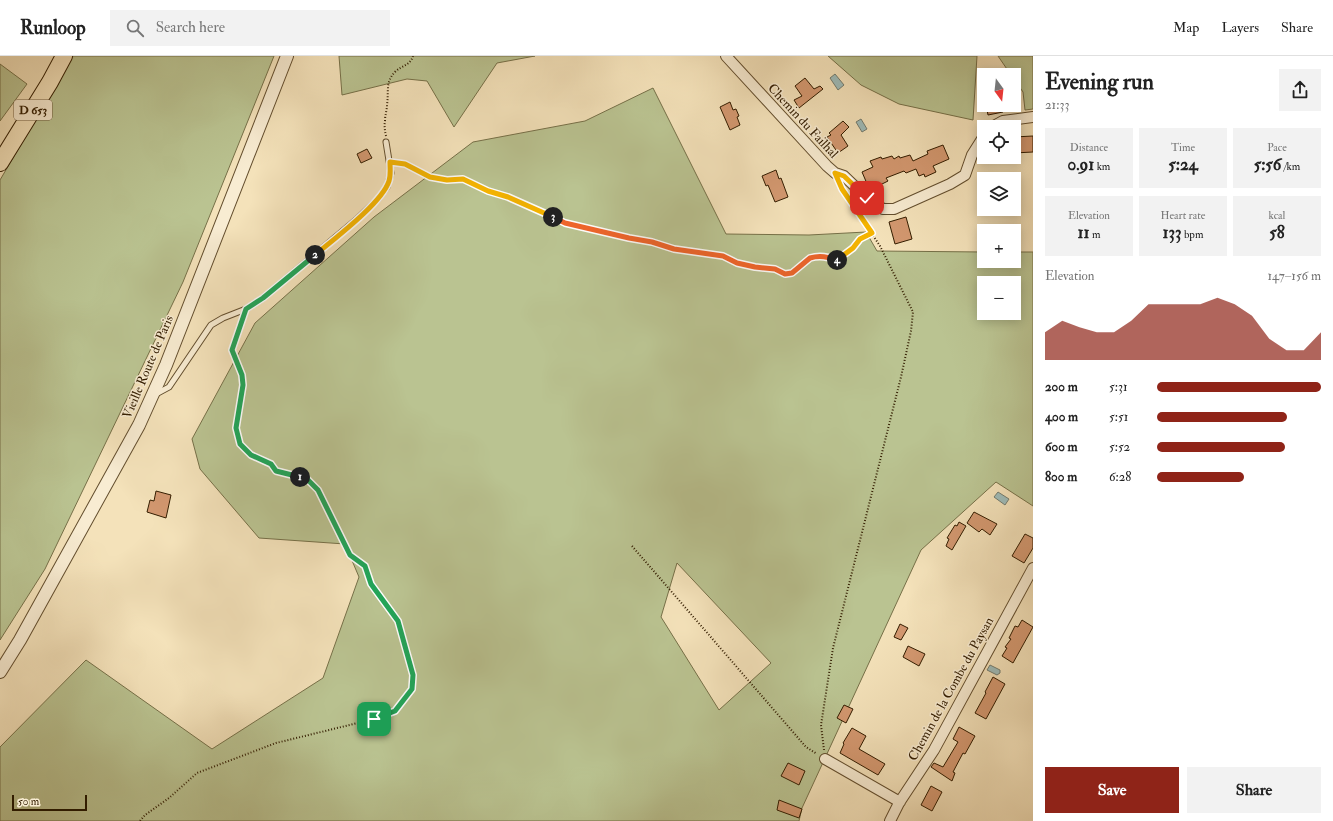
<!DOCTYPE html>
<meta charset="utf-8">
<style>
body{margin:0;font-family:"IM FELL Double Pica",serif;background:#f2f2f2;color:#222;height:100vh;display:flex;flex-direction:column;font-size:15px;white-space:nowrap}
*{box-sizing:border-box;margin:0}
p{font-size:13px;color:#767676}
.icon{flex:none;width:22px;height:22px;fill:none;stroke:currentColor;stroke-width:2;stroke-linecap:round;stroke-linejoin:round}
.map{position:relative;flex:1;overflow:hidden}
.sheet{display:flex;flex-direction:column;background:#fff;width:300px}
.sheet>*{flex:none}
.needle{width:26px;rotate:165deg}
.tools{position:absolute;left:977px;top:12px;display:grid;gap:8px}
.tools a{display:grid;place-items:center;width:44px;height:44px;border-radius:0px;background:#fff;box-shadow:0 2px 10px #0003;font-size:20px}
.scale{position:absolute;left:12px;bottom:10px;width:75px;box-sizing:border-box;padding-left:4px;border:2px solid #331d00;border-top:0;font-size:11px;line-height:14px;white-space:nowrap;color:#331d00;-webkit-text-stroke:3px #f8ecd2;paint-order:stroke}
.pin{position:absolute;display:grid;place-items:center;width:34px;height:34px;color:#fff;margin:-17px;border-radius:8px;box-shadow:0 2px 6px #0006}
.km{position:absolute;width:20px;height:20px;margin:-10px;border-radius:50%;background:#222;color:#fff;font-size:11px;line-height:20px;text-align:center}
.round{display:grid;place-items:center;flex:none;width:42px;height:42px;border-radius:0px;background:#f2f2f2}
.headline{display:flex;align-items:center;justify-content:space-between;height:68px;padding:0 12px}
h1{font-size:22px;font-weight:800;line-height:30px}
.figures{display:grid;grid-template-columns:repeat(3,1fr);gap:6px;height:68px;padding:4px 12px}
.figures div{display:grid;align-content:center;border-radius:0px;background:#f2f2f2;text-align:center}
.figures b{font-size:17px;font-weight:800}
.figures small{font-size:11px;font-weight:400}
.figures p{font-size:11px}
.chart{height:112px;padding:8px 12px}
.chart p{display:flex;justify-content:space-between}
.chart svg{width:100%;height:72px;margin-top:4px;fill:#8f2418;opacity:.7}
.button{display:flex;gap:8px;margin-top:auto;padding:8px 12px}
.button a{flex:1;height:46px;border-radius:0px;background:#8f2418;color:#fff;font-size:16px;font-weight:800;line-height:46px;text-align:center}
.button a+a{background:#f2f2f2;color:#222}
ul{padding:0 12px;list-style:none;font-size:13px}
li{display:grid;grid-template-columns:64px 48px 1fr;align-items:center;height:30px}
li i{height:10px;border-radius:5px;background:#8f2418}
header{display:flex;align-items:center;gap:24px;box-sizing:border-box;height:56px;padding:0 20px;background:#fff;border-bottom:1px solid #e0e0e0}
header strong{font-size:19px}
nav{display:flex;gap:22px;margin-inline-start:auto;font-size:14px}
.search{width:280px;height:36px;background:#f2f2f2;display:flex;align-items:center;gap:10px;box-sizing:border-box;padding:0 14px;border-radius:0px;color:#767676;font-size:15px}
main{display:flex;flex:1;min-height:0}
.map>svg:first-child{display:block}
.green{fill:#bac391;stroke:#767048;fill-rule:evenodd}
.water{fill:#9fbcb9;stroke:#747c6f}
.building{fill:#d39870;stroke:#331d00}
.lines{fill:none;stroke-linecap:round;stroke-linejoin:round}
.service-casing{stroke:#634e2e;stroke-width:7}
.minor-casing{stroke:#634e2e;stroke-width:12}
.tertiary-casing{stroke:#634e2e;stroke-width:14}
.primary-casing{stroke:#331d00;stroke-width:18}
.path{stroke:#331d00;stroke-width:2;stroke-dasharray:1 2;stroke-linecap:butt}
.service{stroke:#f8ecd2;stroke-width:5}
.minor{stroke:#f8ecd2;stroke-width:10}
.tertiary{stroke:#f8ecd2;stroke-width:12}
.primary{stroke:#f4e2ba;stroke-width:16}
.split-1-casing{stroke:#fff;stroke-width:8}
.split-2-casing{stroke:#fff;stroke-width:8}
.split-3-casing{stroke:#fff;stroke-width:8}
.split-4-casing{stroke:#fff;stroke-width:8}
.split-5-casing{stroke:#fff;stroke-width:8}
.split-1{stroke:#22a559;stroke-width:5}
.split-2{stroke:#22a559;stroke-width:5}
.split-3{stroke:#f5b400;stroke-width:5}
.split-4{stroke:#f0652b;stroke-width:5}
.split-5{stroke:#f5b400;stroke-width:5}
.labels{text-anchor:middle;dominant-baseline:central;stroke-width:3;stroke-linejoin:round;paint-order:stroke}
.shield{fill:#f8ecd2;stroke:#6e5b3f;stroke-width:1}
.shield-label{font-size:12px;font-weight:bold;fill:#331d00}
.street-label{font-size:13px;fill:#331d00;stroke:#f8ecd2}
</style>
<header>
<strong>Runloop</strong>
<div class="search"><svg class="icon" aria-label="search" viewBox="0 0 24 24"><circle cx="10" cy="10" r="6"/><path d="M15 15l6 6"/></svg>Search here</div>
<nav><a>Map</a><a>Layers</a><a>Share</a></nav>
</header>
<main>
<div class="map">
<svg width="1033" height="765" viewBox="0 0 1033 765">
<rect width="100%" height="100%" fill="#f4e2ba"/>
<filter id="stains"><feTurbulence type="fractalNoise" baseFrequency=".005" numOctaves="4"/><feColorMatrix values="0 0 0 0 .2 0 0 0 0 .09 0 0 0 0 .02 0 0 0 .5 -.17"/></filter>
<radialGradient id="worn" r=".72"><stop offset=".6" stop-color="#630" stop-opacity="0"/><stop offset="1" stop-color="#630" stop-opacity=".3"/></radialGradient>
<!-- green -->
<path class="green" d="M73 0H274L183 226 45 513 0 584V124Z
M339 0H535L497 7 454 71 427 25 407 23 342 39Z
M828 0H977L973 64 899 48 861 29Z
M998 0H1033V53L1025 54 1023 36 1014 23V19H1011Z
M0 8 27 28 0 65Z
M653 32 726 178 809 179 866 176 877 195 984 196V205H1014V196H1033V450L996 426 921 494 802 752 799 765H0V691L86 604 212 693 323 622 359 521 345 488 259 482 200 413 192 383 255 267 374 161 473 86 585 65ZM984 227H1014V257H984ZM677 507 771 607 719 654 661 561Z"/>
<!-- water -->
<path class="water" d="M835 18 844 29 838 34 830 22Z
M861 63 867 73 862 76 856 66Z
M998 436 1009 443 1005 449 994 441Z
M990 609 1000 614V617L997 619 987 614Z"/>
<!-- building -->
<path class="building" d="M805 22 814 33 820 30 823 33 799 52 794 44 802 40 795 30Z
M730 46 733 54 736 53 739 60 737 61 740 69 730 74 720 51Z
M986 49H1002L1003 56 988 59Z
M843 65 849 71 841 79 848 90 838 97 827 81 831 79 829 77Z
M1033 80V96L1014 97V81Z
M943 89 949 103 933 110 936 116 925 121 924 118 919 120 916 113 906 117 904 115 886 122 888 125 880 129 875 131 873 128 868 130 862 116 873 111 870 105 881 101 882 103 892 100 894 103 899 100 900 102 910 99 913 105 928 98 927 95Z
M367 93 372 102 361 107 357 98Z
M776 114 779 123 781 122 788 141 775 146 768 129 766 130 762 120Z
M906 161 912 183 895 188 889 166Z
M156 435 171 439 166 462 147 456 150 444 154 445Z
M974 456 997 468 990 479 982 473 979 476 967 467Z
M959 466 966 470 952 494 946 490 949 483 947 482 955 469 957 470Z
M1025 478 1033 482V492L1024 507 1012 500Z
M1022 564 1033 571 1013 607 1002 600 1007 592 1005 591 1011 583 1009 582 1015 570 1018 571Z
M900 568 908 572 901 584 894 581Z
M908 590 925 598 919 610 903 601Z
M993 621 1005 628 986 663 975 657 986 637 985 636Z
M844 649 853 653 846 667 837 662Z
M959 671 975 680 965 698 963 697 953 716 955 717 952 725 931 711 934 707 943 711 958 686 953 683Z
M852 672 866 680 859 693 885 708 878 719 840 697 844 688 843 687Z
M788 707 805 715 799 729 781 720Z
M931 730 942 736 932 755 921 749Z
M779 744 802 753 799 762 777 754Z"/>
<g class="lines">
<defs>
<path id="service" d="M156 338 169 331 211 269 223 262 246 253 263 242 356 164 378 143 387 131 391 117 386 86"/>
<path id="minor" d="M726 0 827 110 835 117 844 120 867 142 883 153H894L950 128 965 119 972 99 984 80
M992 71 1003 65 1033 61
M825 703 900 746
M890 765 899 747 934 694 1033 512"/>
<path id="tertiary" d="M0 616 20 584 139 369 166 309 287 0"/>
<path id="primary" d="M0 107 50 26 64 0"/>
</defs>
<!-- service casing -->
<use href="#service" class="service-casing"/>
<!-- minor casing -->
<use href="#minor" class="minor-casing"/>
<!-- tertiary casing -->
<use href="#tertiary" class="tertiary-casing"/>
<!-- primary casing -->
<use href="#primary" class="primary-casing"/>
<!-- path -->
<path class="path" d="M386 80C385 75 384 70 385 65 385 59 387 54 387 49 389 36 385 26 395 16 402 9 410 10 413 0
M397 107 405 108 430 121 447 124 463 123 488 135 508 141 542 155 565 167 629 182 653 186 674 193 723 200 737 207 755 211 775 213 785 218 792 217 810 202C820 199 828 201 837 205L853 192 860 183 872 177
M632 490 806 691 817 698
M824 694 821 669 833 592 901 321 911 275 913 256 880 190 843 134
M140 765 145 759 169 742 197 717 276 687 374 663 395 655 412 633 413 619 398 565 371 528 365 510 350 499 318 434 307 423 276 415 271 408 251 399 240 388 236 372 243 329 242 319 232 294 243 262"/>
<!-- service -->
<use href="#service" class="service"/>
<!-- minor -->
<use href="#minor" class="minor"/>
<!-- tertiary -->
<use href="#tertiary" class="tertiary"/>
<!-- primary -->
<use href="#primary" class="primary"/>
</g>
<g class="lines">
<defs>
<path id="split-1" d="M300 421 307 423 318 434 350 499 365 510 371 528 398 565 413 619 412 633 395 655 374 663"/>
<path id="split-2" d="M300 421 276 415 271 408 251 399 240 388 236 372 243 329 242 319 232 294 246 253 263 242 315 199"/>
<path id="split-3" d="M315 199C334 183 382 147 389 125 391 119 390 113 390 106L405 108 430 121 447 124 463 123 488 135 508 141 553 161"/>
<path id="split-4" d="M553 161 565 167 629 182 652 186 674 193 723 200 737 207 755 211 775 213 785 218 792 217 810 202C820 199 828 201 837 204"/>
<path id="split-5" d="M837 204 853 192 860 183 872 177 842 133 835 117 844 120 867 142"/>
</defs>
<!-- split-1 casing -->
<use href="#split-1" class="split-1-casing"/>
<!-- split-2 casing -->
<use href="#split-2" class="split-2-casing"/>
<!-- split-3 casing -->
<use href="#split-3" class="split-3-casing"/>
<!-- split-4 casing -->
<use href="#split-4" class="split-4-casing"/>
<!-- split-5 casing -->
<use href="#split-5" class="split-5-casing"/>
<!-- split-1 -->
<use href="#split-1" class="split-1"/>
<!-- split-2 -->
<use href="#split-2" class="split-2"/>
<!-- split-3 -->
<use href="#split-3" class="split-3"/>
<!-- split-4 -->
<use href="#split-4" class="split-4"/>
<!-- split-5 -->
<use href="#split-5" class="split-5"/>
</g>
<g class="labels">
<!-- shield labels -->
<rect class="shield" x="14" y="44" width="38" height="20" rx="3"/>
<g class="shield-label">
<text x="33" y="54">D 653</text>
</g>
<!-- street labels -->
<g class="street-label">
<text transform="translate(803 65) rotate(47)">Chemin du Failhal</text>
<text transform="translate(148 311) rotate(-67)">Vieille Route de Paris</text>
<text transform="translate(951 633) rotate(-61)">Chemin de la Combe du Paysan</text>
</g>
</g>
<rect width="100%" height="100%" filter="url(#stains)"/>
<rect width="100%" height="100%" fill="url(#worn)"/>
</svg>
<div class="tools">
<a><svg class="needle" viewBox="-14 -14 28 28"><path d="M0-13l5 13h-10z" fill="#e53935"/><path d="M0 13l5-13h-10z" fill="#767676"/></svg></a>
<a><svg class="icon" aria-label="locate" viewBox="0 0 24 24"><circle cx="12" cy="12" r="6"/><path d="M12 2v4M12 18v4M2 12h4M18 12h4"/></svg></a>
<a><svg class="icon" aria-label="layers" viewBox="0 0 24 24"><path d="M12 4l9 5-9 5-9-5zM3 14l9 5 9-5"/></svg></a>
<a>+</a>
<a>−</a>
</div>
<div class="scale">50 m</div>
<div class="pin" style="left:374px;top:663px;background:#1e9e55"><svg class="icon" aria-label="arrive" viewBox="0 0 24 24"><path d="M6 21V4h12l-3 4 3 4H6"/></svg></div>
<div class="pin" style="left:867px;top:142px;background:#d93025"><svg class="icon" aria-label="check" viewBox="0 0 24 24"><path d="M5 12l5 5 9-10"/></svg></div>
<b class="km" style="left:300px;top:421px">1</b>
<b class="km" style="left:315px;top:199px">2</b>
<b class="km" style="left:553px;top:161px">3</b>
<b class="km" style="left:837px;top:204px">4</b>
</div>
<section class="sheet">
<div class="headline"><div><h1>Evening run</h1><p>21:33</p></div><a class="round"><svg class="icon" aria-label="share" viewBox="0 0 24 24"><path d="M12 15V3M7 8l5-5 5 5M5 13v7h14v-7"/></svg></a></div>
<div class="figures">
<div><p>Distance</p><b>0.91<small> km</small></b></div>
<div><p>Time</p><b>5:24</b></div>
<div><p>Pace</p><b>5:56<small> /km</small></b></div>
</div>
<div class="figures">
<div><p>Elevation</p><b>11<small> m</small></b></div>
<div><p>Heart rate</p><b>133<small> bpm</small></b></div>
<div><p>kcal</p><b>58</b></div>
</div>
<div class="chart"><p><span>Elevation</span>147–156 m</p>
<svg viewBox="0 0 160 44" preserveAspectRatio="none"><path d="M0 44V27L10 20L20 24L30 27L40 27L50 20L60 10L70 10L80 10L90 10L100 6L110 10L120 17L130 31L140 38L150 38L160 27V44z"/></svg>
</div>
<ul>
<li><b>200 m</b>5:31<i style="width:100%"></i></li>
<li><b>400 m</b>5:51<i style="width:79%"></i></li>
<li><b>600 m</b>5:52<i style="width:78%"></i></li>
<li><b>800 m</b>6:28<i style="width:53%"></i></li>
</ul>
<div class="button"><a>Save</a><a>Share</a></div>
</section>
</main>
